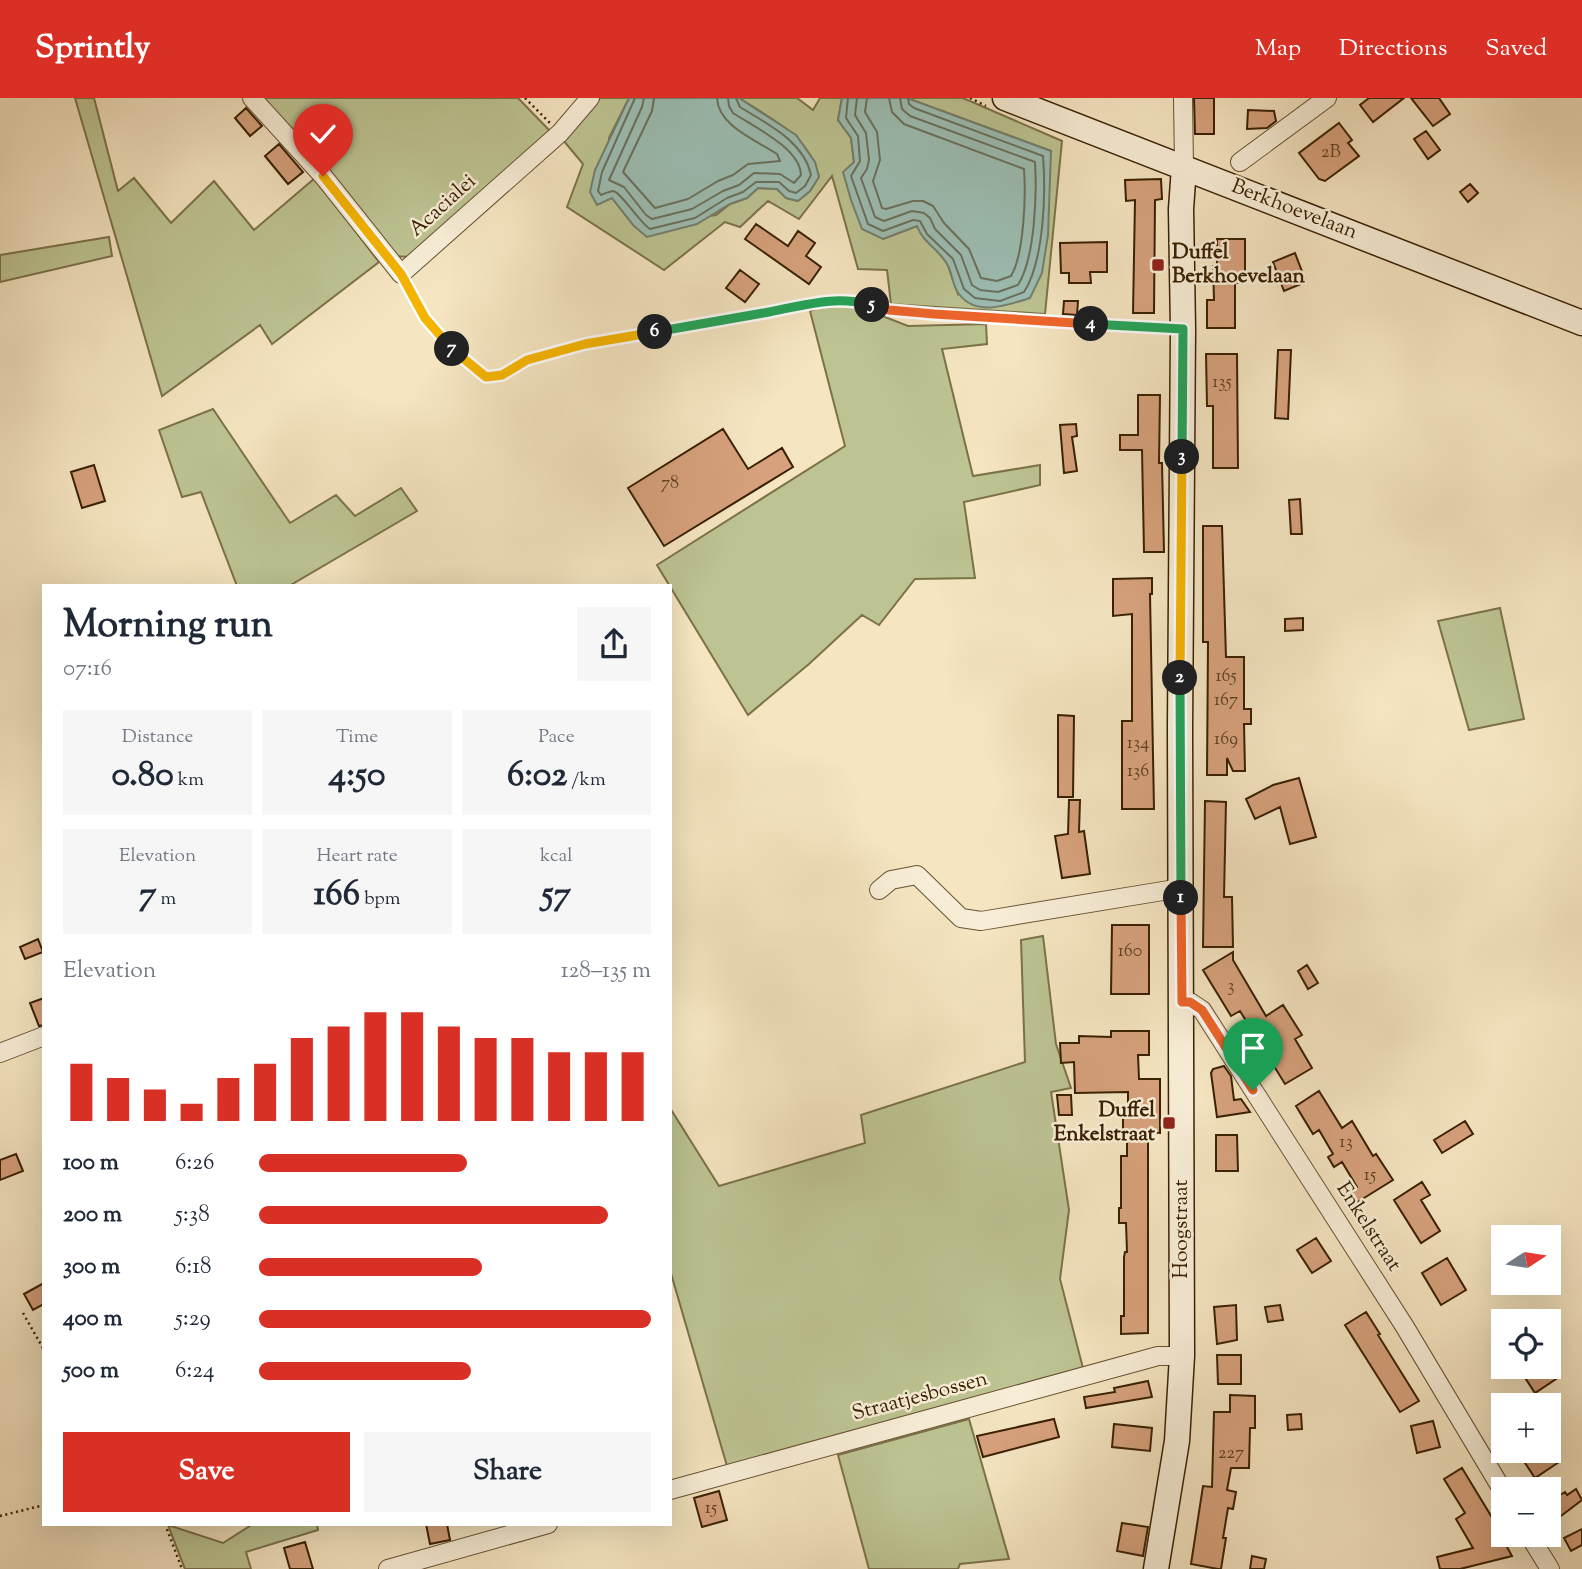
<!DOCTYPE html>
<meta charset="utf-8">
<style>
body{margin:0;font-family:"Sorts Mill Goudy",serif;background:#f6f6f7;color:#1f2937;height:100vh;display:flex;flex-direction:column;font-size:26px;white-space:nowrap}
*{box-sizing:border-box;margin:0}
p{font-size:23px;color:#747a83}
.icon{flex:none;width:38px;height:38px;fill:none;stroke:currentColor;stroke-width:2;stroke-linecap:round;stroke-linejoin:round}
.map{position:relative;flex:1;overflow:hidden}
.details{position:absolute;left:42px;top:486px;width:630px;height:942px;display:flex;flex-direction:column;background:#fff;border-radius:0px;box-shadow:0 7px 28px #0002}
.details>*{flex:none}
.needle{width:46px;rotate:78deg}
.tools{position:absolute;left:1491px;top:1127px;display:grid;gap:14px}
.tools a{display:grid;place-items:center;width:70px;height:70px;border-radius:0px;background:#fff;box-shadow:0 7px 28px #0002;font-size:35px}
.pin{position:absolute;display:grid;place-items:center;width:60px;height:60px;color:#fff;margin:-72px -30px;border-radius:50% 50% 50% 0;rotate:-45deg;box-shadow:0 0 7px #0007}
.pin .icon{rotate:45deg}
.km{position:absolute;width:35px;height:35px;margin:-18px;border-radius:50%;background:#222;color:#fff;font-size:19px;line-height:35px;text-align:center}
.round{display:grid;place-items:center;flex:none;width:74px;height:74px;border-radius:0px;background:#f6f6f7}
.head{display:flex;align-items:center;justify-content:space-between;height:119px;padding:0 21px}
h1{font-size:38px;font-weight:700;line-height:52px}
.metrics{display:grid;grid-template-columns:repeat(3,1fr);gap:10px;height:119px;padding:7px 21px}
.metrics div{display:grid;align-content:center;border-radius:0px;background:#f6f6f7;text-align:center}
.metrics b{font-size:35px;font-weight:700}
.metrics small{font-size:19px;font-weight:400}
.metrics p{font-size:19px}
.chart{height:196px;padding:14px 21px}
.chart p{display:flex;justify-content:space-between}
.chart svg{width:100%;height:126px;margin-top:7px;stroke:#d93025;stroke-width:6}
.primary-button{display:flex;gap:14px;margin-top:auto;padding:14px 21px}
.primary-button a{flex:1;height:80px;border-radius:0px;background:#d93025;color:#fff;font-size:28px;font-weight:700;line-height:80px;text-align:center}
.primary-button a+a{background:#f6f6f7;color:#1f2937}
ul{padding:0 21px;list-style:none;font-size:23px}
li{display:grid;grid-template-columns:112px 84px 1fr;align-items:center;height:52px}
li i{height:18px;border-radius:9px;background:#d93025}
header{display:flex;align-items:center;gap:42px;box-sizing:border-box;height:98px;padding:0 35px;background:#d93025;color:#fff}
header strong{font-size:33px}
nav{display:flex;gap:38px;margin-inline-start:auto;font-size:24px}
.map>svg:first-child{display:block}
.green{fill:#bdc492;stroke:#7b724a;stroke-width:2}
.water{fill:#9cbfb5;stroke:#747f6d;stroke-width:2}
.lines{fill:none;stroke-linecap:round;stroke-linejoin:round}
.shore{stroke:#6a705c;stroke-width:2}
.building{fill:#d6a17c;stroke:#392002;stroke-width:2}
.street-casing{stroke:#685132;stroke-width:20}
.secondary-casing{stroke:#392002;stroke-width:27}
.path{stroke:#392002;stroke-width:2.5;stroke-dasharray:2 3.5;stroke-linecap:butt}
.street{stroke:#f8eed7;stroke-width:18}
.secondary{stroke:#f8eed7;stroke-width:24}
.split-1-casing{stroke:#fff;stroke-width:14}
.split-2-casing{stroke:#fff;stroke-width:14}
.split-3-casing{stroke:#fff;stroke-width:14}
.split-4-casing{stroke:#fff;stroke-width:14}
.split-5-casing{stroke:#fff;stroke-width:14}
.split-6-casing{stroke:#fff;stroke-width:14}
.split-7-casing{stroke:#fff;stroke-width:14}
.split-8-casing{stroke:#fff;stroke-width:14}
.split-1{stroke:#f0652b;stroke-width:9}
.split-2{stroke:#22a559;stroke-width:9}
.split-3{stroke:#f5b400;stroke-width:9}
.split-4{stroke:#22a559;stroke-width:9}
.split-5{stroke:#f0652b;stroke-width:9}
.split-6{stroke:#22a559;stroke-width:9}
.split-7{stroke:#f5b400;stroke-width:9}
.split-8{stroke:#f5b400;stroke-width:9}
.poi-dot{fill:#8f2418;stroke:#f8eed7;stroke-width:2.5}
.labels{text-anchor:middle;dominant-baseline:central;stroke-width:5;stroke-linejoin:round;paint-order:stroke}
.number-label{font-size:18px;fill:#604020}
.street-label{font-size:21px;fill:#392002;stroke:#f8eed7}
.poi-label{font-size:21px;font-weight:bold;fill:#392002;stroke:#f8eed7;text-anchor:start}
</style>
<header>
<strong>Sprintly</strong>
<nav><a>Map</a><a>Directions</a><a>Saved</a></nav>
</header>
<div class="map">
<svg width="1582" height="1471" viewBox="0 0 1582 1471">
<rect width="100%" height="100%" fill="#f5e5c1"/>
<filter id="stains"><feTurbulence type="fractalNoise" baseFrequency=".00286" numOctaves="4"/><feColorMatrix values="0 0 0 0 .2 0 0 0 0 .09 0 0 0 0 .02 0 0 0 .5 -.17"/></filter>
<radialGradient id="worn" r=".72"><stop offset=".6" stop-color="#630" stop-opacity="0"/><stop offset="1" stop-color="#630" stop-opacity=".3"/></radialGradient>
<!-- green -->
<path class="green" d="M75 0H94L118 93 134 80 171 125 214 83 254 132 315 80 379 164 272 246 260 227 162 298Z
M260 0H518L551 34 413 159 389 158Z
M600 0H629L609 40 612 100 634 128 716 117 730 106 747 100 758 90 777 91 786 100 798 103 810 93 819 78C808 37 773 22 739 0H797L813 12 820 0H842L838 22 851 40 854 64 883 141 917 128 947 165 958 196 1051 53 907 0H963L1062 43 1045 216 891 206 887 172 858 171 832 78 799 121 768 103 740 129 725 124 664 172 567 109 583 66 563 42Z
M109 139 112 158 0 184V157Z
M827 205 862 210 908 228 986 226 987 246 942 251 973 378 1040 367V387L964 404 975 480 915 481 879 527 862 517 809 566 748 617 657 467 845 348 810 213Z
M213 311 290 425 336 397 355 418 401 390 417 413 289 488H237L201 394 182 399 159 332Z
M1500 510 1524 621 1469 632 1438 523Z
M1043 838 1056 946 1071 990 1051 994 1069 1112 1060 1181 1083 1270 727 1368 670 1172V1010L719 1088 865 1045 861 1017 1025 964 1021 842Z
M969 1321 1009 1461 960 1466 958 1471H869L838 1357Z
M253 1426H317L318 1432 246 1454 251 1471H185L168 1427 223 1445Z"/>
<!-- water -->
<path class="water" d="M629 0H739L796 37 815 64 819 79 810 93 798 103 786 100 777 91 758 90 747 100 730 106 697 126 647 139 634 128 612 100 597 107 590 94 595 72Z
M842 0H907L1051 53 1048 137 1042 175 1030 200C1008 207 976 219 959 196 952 188 953 175 947 166 939 151 923 145 917 128L883 141 862 131 851 102 843 74 854 64 851 40 838 22Z"/>
<g class="lines">
<!-- shore -->
<path class="shore" d="M635 0 602 74 598 93 601 97C603 96 611 93 613 93 621 94 639 124 650 131L695 120 727 100 743 94 756 84H779L789 93 796 95 805 88 811 77C804 43 767 26 740 9L736 0
M644 0 642 9 609 82 624 89 646 117 652 121 692 111 723 93 739 87 754 75 780 76 794 85 801 77C800 50 754 29 733 15L729 8 728 0
M654 0 652 13 623 74 655 110 688 101 718 83 733 77 748 66 780 63 777 56C756 42 718 28 717 0
M848 0 846 20 858 38 860 63 851 78 868 126 883 133 913 122 920 123 927 136 953 161 964 191 975 200 1000 203 1024 194C1044 163 1046 96 1043 58L914 10 909 6 908 0
M857 0 855 17 866 35 869 62 867 71 861 80 875 119 884 123 912 113 924 115 930 120 935 131 961 157 972 187 980 192 998 194 1018 187C1035 160 1037 97 1035 64L910 18 902 11 900 0
M867 0 865 14 877 34 880 62 873 83 882 110 886 111 913 103H923L933 108 944 125 969 151 981 180 997 183 1011 178C1024 157 1026 97 1024 71L904 26 892 14 889 0"/>
</g>
<!-- building -->
<path class="building" d="M1194 0H1214V36H1195Z
M1369 0H1404L1373 24 1360 7Z
M1411 0H1439L1450 16 1433 28Z
M246 10 262 28 250 38 235 20Z
M1248 12 1274 13 1276 23 1267 30 1247 31Z
M1339 25 1352 42 1348 45 1359 58 1325 83 1319 81 1299 55Z
M1426 33 1440 52 1428 61 1414 41Z
M279 46 303 74 288 86 265 58Z
M1161 81 1162 101 1155 102 1154 215H1133L1135 102 1126 103 1125 82Z
M1470 86 1478 95 1468 104 1460 94Z
M756 126 788 148 798 133 815 145 806 158 821 169 809 186 745 141Z
M1217 141H1245V184L1235 185V230H1207V202H1214L1213 168H1217Z
M1107 144V174H1090L1091 185H1069V175H1061L1060 145Z
M1295 155 1306 184 1284 193 1273 164Z
M740 172 759 186 745 204 726 190Z
M1064 203H1078L1077 217 1063 216Z
M1278 252H1291L1288 321 1275 320Z
M1206 256H1237L1238 370H1213V308H1207Z
M1138 297H1160L1159 365H1162L1164 454H1144L1142 352H1120V337H1138Z
M1076 326 1077 338 1072 339 1077 373 1064 375 1060 327Z
M723 331 748 371 782 350 793 369 664 448 628 390Z
M94 367 105 403 82 410 71 374Z
M1300 401 1302 436H1291L1289 402Z
M1203 428H1222L1226 559H1244V611H1251V626H1244L1245 673H1233L1227 660V677H1207L1208 544H1203Z
M1152 480V496H1150L1154 711H1122V623H1132V516L1113 518V481Z
M1303 520V532L1285 533V521Z
M1058 617 1074 618 1073 699H1058Z
M1299 680 1316 739 1290 746 1280 709 1255 721 1246 701 1273 687Z
M1069 702H1080L1079 734 1084 733 1090 776 1062 780 1055 738 1068 736Z
M1205 703 1226 704 1224 799H1232L1233 849H1203Z
M1112 827H1149V896H1111Z
M38 841 43 854 25 861 20 849Z
M1233 854V862L1266 918 1283 907 1302 937 1295 941 1312 970 1285 986 1240 913 1231 918 1203 872Z
M1307 867 1318 885 1308 891 1298 873Z
M44 900V927L39 928 30 905Z
M1111 933H1149V957H1138L1139 981H1160V1035L1148 1034V1235L1121 1236V1218H1124V1159L1125 1154H1127L1126 1125H1119V1110H1121V1058H1127V1034H1123V1019H1128V994L1075 995 1074 964 1061 965 1060 945H1079V938L1111 939Z
M1224 968 1231 978 1234 1002 1241 1001 1250 1014 1217 1019 1211 975 1213 971Z
M1319 993 1342 1030 1352 1023 1373 1058 1376 1056 1393 1082 1356 1105 1349 1094 1357 1089 1342 1064 1334 1069 1328 1059 1333 1056 1319 1032 1313 1036 1296 1008Z
M1057 997H1071L1072 1017H1059Z
M1465 1023 1473 1036 1442 1055 1434 1042Z
M1216 1037H1237L1238 1073H1216Z
M16 1056 23 1073 0 1082V1062Z
M1422 1084 1430 1097 1421 1102 1440 1133 1421 1145 1394 1102Z
M1316 1140 1331 1163 1312 1175 1297 1152Z
M1447 1160 1466 1192 1441 1207 1422 1175Z
M44 1185V1206L33 1212 24 1196Z
M1236 1207 1237 1242 1217 1246 1214 1209Z
M1280 1207 1283 1222 1268 1224 1265 1209Z
M1366 1214 1380 1236 1378 1237 1419 1303 1400 1314 1345 1227Z
M1217 1257H1241V1286H1218Z
M1518 1269H1552L1559 1279 1535 1295Z
M1148 1283 1152 1299 1086 1310 1084 1299 1115 1294 1114 1290Z
M1230 1297 1255 1298V1330H1250L1249 1370H1231L1227 1392 1236 1394 1233 1411 1228 1410 1223 1440H1226L1221 1471H1218L1191 1466 1203 1388 1212 1389 1214 1314H1230Z
M1301 1316 1302 1331 1288 1332 1287 1317Z
M1054 1321 1059 1339 983 1359 977 1338Z
M1433 1323 1440 1349 1417 1355 1411 1328Z
M1114 1326 1152 1330 1150 1353 1112 1349Z
M1531 1353H1552L1559 1364 1535 1380 1521 1359Z
M1462 1370 1499 1431 1501 1430 1511 1447 1507 1449 1512 1458 1460 1471H1440L1437 1459 1473 1450 1456 1421 1465 1415 1444 1381Z
M1576 1391 1582 1402 1549 1427V1398L1557 1392 1560 1397 1565 1394 1567 1397Z
M719 1393 727 1422 702 1429 694 1400Z
M1122 1425 1148 1429 1143 1458 1117 1453Z
M426 1426H447L450 1442 430 1446Z
M1582 1431V1447L1571 1453 1564 1440Z
M305 1444 313 1471H290L284 1450Z
M1252 1458 1266 1461 1264 1471H1250Z"/>
<g class="lines">
<defs>
<path id="street" d="M252 0 323 78 401 176 560 35 590 0
M1183 0 1184 69
M1240 64 1327 0
M879 792 891 782 917 777 961 820 981 823 1181 790
M1182 904H1190L1202 912 1405 1229 1503 1393
M0 955 44 938
M670 1392 1158 1258H1182
M1529 1437 1550 1471
M388 1471 548 1426"/>
<path id="secondary" d="M1005 0 1582 225
M1156 1471 1177 1343 1182 1258 1180 630 1183 231 1181 111 1184 69"/>
</defs>
<!-- street casing -->
<use href="#street" class="street-casing"/>
<!-- secondary casing -->
<use href="#secondary" class="secondary-casing"/>
<!-- path -->
<path class="path" d="M525 0 550 25
M970 0 986 8
M408 188C429 226 451 253 486 279L502 277 527 262 585 246 771 214 818 203 852 202 889 212 934 216 1165 230
M23 1215 44 1252
M0 1418 44 1407
M165 1426 182 1471"/>
<!-- street -->
<use href="#street" class="street"/>
<!-- secondary -->
<use href="#secondary" class="secondary"/>
</g>
<g class="lines">
<defs>
<path id="split-1" d="M1181 800 1182 904H1190L1202 912 1253 992"/>
<path id="split-2" d="M1180 580 1181 800"/>
<path id="split-3" d="M1180 580 1182 359"/>
<path id="split-4" d="M1091 226 1183 231 1182 359"/>
<path id="split-5" d="M872 207 889 212 934 216 1091 226"/>
<path id="split-6" d="M655 234C693 227 731 221 769 214 807 207 833 197 872 207"/>
<path id="split-7" d="M452 251 486 279 502 277 527 262 585 246 655 234"/>
<path id="split-8" d="M323 78 401 176 425 220 452 251"/>
</defs>
<!-- split-1 casing -->
<use href="#split-1" class="split-1-casing"/>
<!-- split-2 casing -->
<use href="#split-2" class="split-2-casing"/>
<!-- split-3 casing -->
<use href="#split-3" class="split-3-casing"/>
<!-- split-4 casing -->
<use href="#split-4" class="split-4-casing"/>
<!-- split-5 casing -->
<use href="#split-5" class="split-5-casing"/>
<!-- split-6 casing -->
<use href="#split-6" class="split-6-casing"/>
<!-- split-7 casing -->
<use href="#split-7" class="split-7-casing"/>
<!-- split-8 casing -->
<use href="#split-8" class="split-8-casing"/>
<!-- split-1 -->
<use href="#split-1" class="split-1"/>
<!-- split-2 -->
<use href="#split-2" class="split-2"/>
<!-- split-3 -->
<use href="#split-3" class="split-3"/>
<!-- split-4 -->
<use href="#split-4" class="split-4"/>
<!-- split-5 -->
<use href="#split-5" class="split-5"/>
<!-- split-6 -->
<use href="#split-6" class="split-6"/>
<!-- split-7 -->
<use href="#split-7" class="split-7"/>
<!-- split-8 -->
<use href="#split-8" class="split-8"/>
</g>
<!-- markers -->
<g class="poi-dot">
<rect x="1151" y="160" width="14" height="14" rx="3.5"/>
<rect x="1162" y="1018" width="14" height="14" rx="3.5"/>
</g>
<g class="labels">
<!-- number labels -->
<g class="number-label">
<text x="1331" y="55">2B</text>
<text x="1222" y="285">135</text>
<text x="670" y="386">78</text>
<text x="1226" y="579">165</text>
<text x="1226" y="603">167</text>
<text x="1226" y="642">169</text>
<text x="1138" y="646">134</text>
<text x="1138" y="674">136</text>
<text x="1130" y="854">160</text>
<text x="1231" y="889">3</text>
<text x="1346" y="1045">13</text>
<text x="1370" y="1078">15</text>
<text x="1231" y="1356">227</text>
<text x="711" y="1411">15</text>
</g>
<!-- street labels -->
<g class="street-label">
<text transform="translate(443 108) rotate(-42)">Acacialei</text>
<text transform="translate(1294 112) rotate(21)">Berkhoevelaan</text>
<text transform="translate(1368 1129) rotate(57)">Enkelstraat</text>
<text transform="translate(1182 1131) rotate(-90)">Hoogstraat</text>
<text transform="translate(920 1299) rotate(-15)">Straatjesbossen</text>
</g>
<!-- poi labels -->
<g class="poi-label">
<text x="1172" y="155">Duffel<tspan x="1172" dy="24">Berkhoevelaan</tspan></text>
<text x="1155" y="1013" text-anchor="end">Duffel<tspan x="1155" dy="24">Enkelstraat</tspan></text>
</g>
</g>
<rect width="100%" height="100%" filter="url(#stains)"/>
<rect width="100%" height="100%" fill="url(#worn)"/>
</svg>
<div class="tools">
<a><svg class="needle" viewBox="-14 -14 28 28"><path d="M0-13l5 13h-10z" fill="#e53935"/><path d="M0 13l5-13h-10z" fill="#747a83"/></svg></a>
<a><svg class="icon" aria-label="locate" viewBox="0 0 24 24"><circle cx="12" cy="12" r="6"/><path d="M12 2v4M12 18v4M2 12h4M18 12h4"/></svg></a>
<a>+</a>
<a>−</a>
</div>
<div class="pin" style="left:1253px;top:992px;background:#1e9e55"><svg class="icon" aria-label="arrive" viewBox="0 0 24 24"><path d="M6 21V4h12l-3 4 3 4H6"/></svg></div>
<div class="pin" style="left:323px;top:78px;background:#d93025"><svg class="icon" aria-label="check" viewBox="0 0 24 24"><path d="M5 12l5 5 9-10"/></svg></div>
<b class="km" style="left:1181px;top:800px">1</b>
<b class="km" style="left:1180px;top:580px">2</b>
<b class="km" style="left:1182px;top:359px">3</b>
<b class="km" style="left:1091px;top:226px">4</b>
<b class="km" style="left:872px;top:207px">5</b>
<b class="km" style="left:655px;top:234px">6</b>
<b class="km" style="left:452px;top:251px">7</b>
<section class="details">
<div class="head"><div><h1>Morning run</h1><p>07:16</p></div><a class="round"><svg class="icon" aria-label="share" viewBox="0 0 24 24"><path d="M12 15V3M7 8l5-5 5 5M5 13v7h14v-7"/></svg></a></div>
<div class="metrics">
<div><p>Distance</p><b>0.80<small> km</small></b></div>
<div><p>Time</p><b>4:50</b></div>
<div><p>Pace</p><b>6:02<small> /km</small></b></div>
</div>
<div class="metrics">
<div><p>Elevation</p><b>7<small> m</small></b></div>
<div><p>Heart rate</p><b>166<small> bpm</small></b></div>
<div><p>kcal</p><b>57</b></div>
</div>
<div class="chart"><p><span>Elevation</span>128–135 m</p>
<svg viewBox="0 0 160 44" preserveAspectRatio="none"><path d="M5 44V24M15 44V29M25 44V33M35 44V38M45 44V29M55 44V24M65 44V15M75 44V11M85 44V6M95 44V6M105 44V11M115 44V15M125 44V15M135 44V20M145 44V20M155 44V20"/></svg>
</div>
<ul>
<li><b>100 m</b>6:26<i style="width:53%"></i></li>
<li><b>200 m</b>5:38<i style="width:89%"></i></li>
<li><b>300 m</b>6:18<i style="width:57%"></i></li>
<li><b>400 m</b>5:29<i style="width:100%"></i></li>
<li><b>500 m</b>6:24<i style="width:54%"></i></li>
</ul>
<div class="primary-button"><a>Save</a><a>Share</a></div>
</section>
</div>
